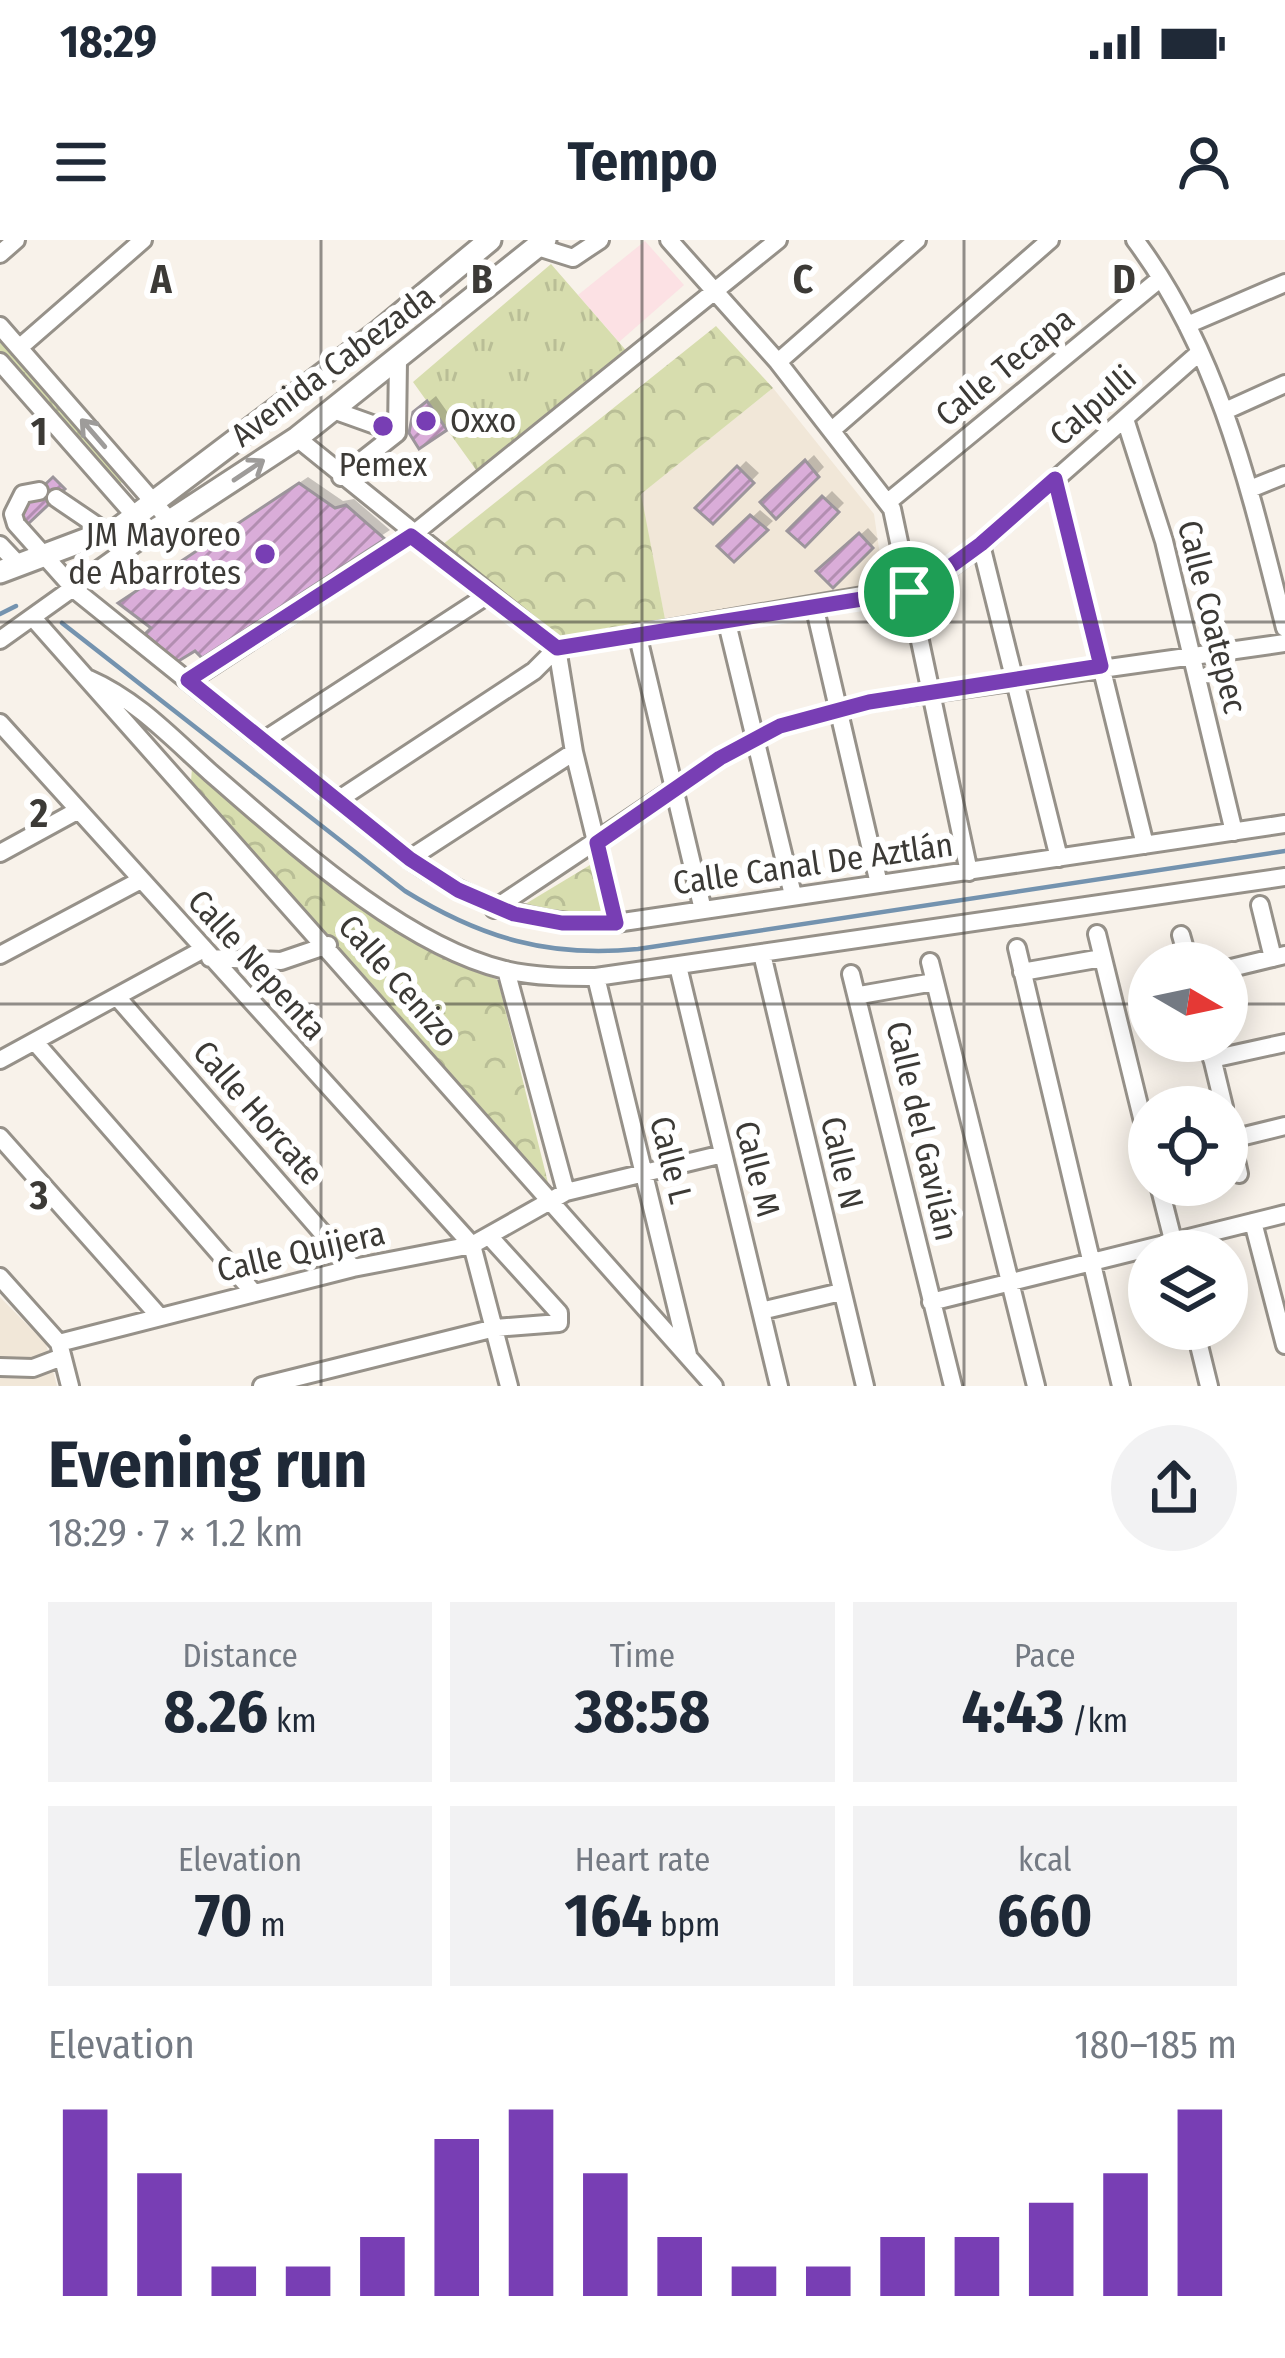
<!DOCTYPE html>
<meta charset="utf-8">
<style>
body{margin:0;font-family:"Fira Sans Condensed",sans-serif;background:#f2f2f3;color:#1f2937;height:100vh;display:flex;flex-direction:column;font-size:45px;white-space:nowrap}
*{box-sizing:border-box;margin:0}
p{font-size:39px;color:#747a83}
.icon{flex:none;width:66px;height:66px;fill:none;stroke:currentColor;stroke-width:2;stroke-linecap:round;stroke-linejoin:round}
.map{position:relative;height:1146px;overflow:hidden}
.details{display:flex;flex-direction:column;background:#fff;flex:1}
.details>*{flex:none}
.needle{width:78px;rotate:99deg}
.buttons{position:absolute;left:1128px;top:702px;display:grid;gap:24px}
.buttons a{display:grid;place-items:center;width:120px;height:120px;border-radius:50%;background:#fff;box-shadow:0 6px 30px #0003;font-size:60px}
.pin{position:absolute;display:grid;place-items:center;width:102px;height:102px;color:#fff;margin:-51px;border:6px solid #fff;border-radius:50%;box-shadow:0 3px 12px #0007}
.round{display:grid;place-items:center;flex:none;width:126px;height:126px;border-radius:63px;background:#f2f2f3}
.head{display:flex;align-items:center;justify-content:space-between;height:204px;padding:0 48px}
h1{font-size:66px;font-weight:700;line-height:90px}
.figures{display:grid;grid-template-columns:repeat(3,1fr);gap:18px;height:204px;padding:12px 48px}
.figures div{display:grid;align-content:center;border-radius:0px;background:#f2f2f3;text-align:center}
.figures b{font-size:60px;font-weight:700}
.figures small{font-size:33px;font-weight:400}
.figures p{font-size:33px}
.chart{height:336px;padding:24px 48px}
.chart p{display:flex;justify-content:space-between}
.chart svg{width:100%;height:216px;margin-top:12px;stroke:#783eb4;stroke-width:6}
.status{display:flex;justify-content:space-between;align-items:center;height:84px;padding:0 60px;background:#fff;direction:ltr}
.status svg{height:33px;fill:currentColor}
header{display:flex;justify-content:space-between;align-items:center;height:156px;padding:0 48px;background:#fff;font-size:54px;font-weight:700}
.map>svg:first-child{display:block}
.commercial{fill:#fce1e4}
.built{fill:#f1e7d8}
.grass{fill:url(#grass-tufts)}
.park{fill:url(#park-crowns)}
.shadow{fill:#0003}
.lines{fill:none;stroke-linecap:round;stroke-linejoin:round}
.stream{stroke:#7493af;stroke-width:4.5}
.building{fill:url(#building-hatch);stroke:#9c959b;stroke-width:3}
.minor-casing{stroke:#969189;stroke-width:22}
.major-casing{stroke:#969189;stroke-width:27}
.minor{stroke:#fff;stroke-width:16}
.major{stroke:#fff;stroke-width:21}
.oneway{stroke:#9e9c9a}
.route-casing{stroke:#fff;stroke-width:24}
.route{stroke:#783eb4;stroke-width:15}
.grid{fill:none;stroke:#3c3a36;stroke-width:3;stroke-opacity:0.55}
.poi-dot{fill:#783eb4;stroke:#fff;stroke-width:4.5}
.labels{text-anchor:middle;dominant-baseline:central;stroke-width:12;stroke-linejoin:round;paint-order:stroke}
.street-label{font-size:33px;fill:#3c3a36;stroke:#fff}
.poi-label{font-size:33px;fill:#3c3a36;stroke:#fff;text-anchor:start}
.grid-label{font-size:39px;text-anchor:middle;font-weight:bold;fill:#3c3a36;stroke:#fff;stroke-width:12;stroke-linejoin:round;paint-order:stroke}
</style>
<div class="status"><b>18:29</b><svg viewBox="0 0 49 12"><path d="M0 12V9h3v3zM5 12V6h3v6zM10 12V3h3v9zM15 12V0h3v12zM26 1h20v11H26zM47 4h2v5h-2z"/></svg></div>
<header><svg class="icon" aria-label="menu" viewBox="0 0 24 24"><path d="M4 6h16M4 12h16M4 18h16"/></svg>Tempo<svg class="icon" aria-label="person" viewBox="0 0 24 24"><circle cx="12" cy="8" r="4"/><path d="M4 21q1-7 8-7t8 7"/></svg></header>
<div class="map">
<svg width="1285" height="1146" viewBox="0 0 1285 1146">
<defs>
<pattern id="grass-tufts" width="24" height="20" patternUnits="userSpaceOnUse" patternTransform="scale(3)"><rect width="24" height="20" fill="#d7ddae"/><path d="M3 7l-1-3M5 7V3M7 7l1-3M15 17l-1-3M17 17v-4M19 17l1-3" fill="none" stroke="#b9be96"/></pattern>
<pattern id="park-crowns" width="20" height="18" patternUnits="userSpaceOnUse" patternTransform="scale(3)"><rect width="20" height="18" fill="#d7ddae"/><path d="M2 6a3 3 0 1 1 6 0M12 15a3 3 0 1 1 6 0" fill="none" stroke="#b9be96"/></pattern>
<pattern id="building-hatch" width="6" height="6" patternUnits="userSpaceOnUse" patternTransform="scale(3)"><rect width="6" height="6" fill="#daadd9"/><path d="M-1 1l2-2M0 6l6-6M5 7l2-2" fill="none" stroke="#b28eb1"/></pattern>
</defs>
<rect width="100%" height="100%" fill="#f8f2ea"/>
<!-- commercial -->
<path class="commercial" d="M645 1 684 45 619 102 578 55Z"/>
<!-- built -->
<path class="built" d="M773 148 874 274 885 350 666 384 640 254Z
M0 1057 46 1104 57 1146H0Z"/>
<!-- grass -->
<path class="grass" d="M551 24 630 115 479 234 413 142Z
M0 94 127 239 116 246 0 114Z"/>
<!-- park -->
<path class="park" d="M716 86 773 148 641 254 666 384 555 403 437 309Z
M192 528 384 681 435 715 498 740 549 947 191 541Z
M590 625 603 670 585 675 522 666Z"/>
<!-- shadow -->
<path class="shadow" d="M436 156 453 180 420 204 425 165Z
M381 173 393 174 385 200 375 197Z
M814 215 824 227 777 275 764 262Z
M746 221 759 233 713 280 700 268Z
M308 237 343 261 354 259 390 290 202 415 122 362Z
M832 251 844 263 804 303 792 291Z
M760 270 773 281 734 318 721 306Z
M868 288 878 299 833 344 820 331Z"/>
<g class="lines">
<!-- stream -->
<path class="stream" d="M0 374 16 366
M62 383 405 651C481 698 549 718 638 709L1285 611"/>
</g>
<!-- building -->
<path class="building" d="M427 161 447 190 419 209 409 193 413 172Z
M805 220 819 237 776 279 760 262Z
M737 226 754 243 713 284 695 268Z
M53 237 65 249 28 284 16 272Z
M299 243 335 268 346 265 385 299 202 418 195 411 177 422 145 394 151 388 118 363Z
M822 256 839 272 805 307 787 291Z
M750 275 768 290 734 322 717 306Z
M859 293 873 308 833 348 816 331Z"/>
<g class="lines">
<defs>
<path id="minor" d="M669 0 778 122 892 269 969 632
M1135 0C1220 113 1251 254 1285 388
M538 7 573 18 600 0
M0 14 16 0
M1187 85 1285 43
M0 86 170 281
M19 108 143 0
M0 122 150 293 0 400
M778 122 917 0
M333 170 375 185
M1225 171 1285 144
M1125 179 1164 301 1234 592
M832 190 1050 0
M297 198 557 408
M341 237 397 193 398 120
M1055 239 1145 605
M1250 249 1285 235
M39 251 23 254 13 274 16 284 75 350 409 619C474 664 536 687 616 683L1285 584
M56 258 106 292
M888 262 1161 38
M0 305 17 323
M981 305 1059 618
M814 365 879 644
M34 379 714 1146
M726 379 793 655
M637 393 703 670
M557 408 927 345 981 305 1200 112
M557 408 574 512 616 683
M89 439C137 460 172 498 211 533 291 602 402 705 505 730 535 737 565 737 596 737L1285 637
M189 441 411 296 778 0
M0 483 472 1005 509 1146
M266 499 486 356
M338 560 534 431 557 408
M0 613 75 572
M409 619 574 512
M1260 665 1273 718
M494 669 720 518 780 486 869 462 1285 403
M1097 694 1149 906
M1181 695 1189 723
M1017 708 1121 1146
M762 714 865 1146
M0 715 139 641
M210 718 281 721 328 705
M930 722 1036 1146
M678 726 779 1146
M1227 729 1285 715
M506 730 566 952
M1022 732 1102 718
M851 734 953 1146
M596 737 688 1115
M860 755 934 742
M117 757 353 1028
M1208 801 1224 867
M35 802 254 1053
M1212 819 1285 803
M0 820 202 710
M1227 880 1239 934
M0 897 159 1076
M1232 899 1285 886
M1159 945 1175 1008
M1253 982 1285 1105
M0 1037 59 1103 70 1146
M931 1062 1285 974
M761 1071 841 1052
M1195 1089 1209 1146
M59 1103 353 1028 472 1005 566 952 723 914
M0 1127 33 1128 62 1117
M262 1146 495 1088 559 1083V1073L490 997"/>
<path id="major" d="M118 289 380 91 490 0
M0 332 106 292 150 293 170 281 297 198 545 0"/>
</defs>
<!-- minor casing -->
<use href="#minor" class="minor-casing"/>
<!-- major casing -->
<use href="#major" class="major-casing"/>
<!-- minor -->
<use href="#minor" class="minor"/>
<!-- major -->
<use href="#major" class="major"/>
</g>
<!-- one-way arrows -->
<defs><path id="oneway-shaft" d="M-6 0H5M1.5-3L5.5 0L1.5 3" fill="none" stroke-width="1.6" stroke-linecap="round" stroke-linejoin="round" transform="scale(3)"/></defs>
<g class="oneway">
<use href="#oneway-shaft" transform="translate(93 193) rotate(-131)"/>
<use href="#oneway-shaft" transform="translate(249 230) rotate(-34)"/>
</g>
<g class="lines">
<defs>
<path id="route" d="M1055 239 1101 426 869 462 780 486 720 518 597 603 616 683H562L514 674 458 650 410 619 188 440 411 296 557 408 918 350 981 304Z"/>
</defs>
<!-- route casing -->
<use href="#route" class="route-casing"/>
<!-- route -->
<use href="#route" class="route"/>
</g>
<!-- grid -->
<path class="grid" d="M321 0V1146M642 0V1146M964 0V1146M0 382H1285M0 764H1149M1227 764H1285"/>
<!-- markers -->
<g class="poi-dot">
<circle cx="426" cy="181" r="12"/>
<circle cx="383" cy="186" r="12"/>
<circle cx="265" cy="314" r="12"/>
</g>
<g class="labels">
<!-- street labels -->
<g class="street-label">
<text transform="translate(333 126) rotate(-37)">Avenida Cabezada</text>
<text transform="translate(1005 127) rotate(-39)">Calle Tecapa</text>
<text transform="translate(1093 166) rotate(-41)">Calpulli</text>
<text transform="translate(1212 377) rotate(76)">Calle Coatepec</text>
<text transform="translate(813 624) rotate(-8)">Calle Canal De Aztlán</text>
<text transform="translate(257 725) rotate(48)">Calle Nepenta</text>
<text transform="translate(398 741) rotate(49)">Calle Cenizo</text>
<text transform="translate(258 873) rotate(49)">Calle Horcate</text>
<text transform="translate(922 891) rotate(77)">Calle del Gavilán</text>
<text transform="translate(671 920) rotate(76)">Calle L</text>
<text transform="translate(842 923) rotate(77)">Calle N</text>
<text transform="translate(757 929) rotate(76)">Calle M</text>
<text transform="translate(301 1012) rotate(-13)">Calle Quijera</text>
</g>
<!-- poi labels -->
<g class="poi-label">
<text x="450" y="181">Oxxo</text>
<text x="383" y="225" text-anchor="middle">Pemex</text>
<text x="241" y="295" text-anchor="end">JM Mayoreo<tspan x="241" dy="38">de Abarrotes</tspan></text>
</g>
</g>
<g class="grid-label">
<text x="161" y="53">A</text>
<text x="482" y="53">B</text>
<text x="803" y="53">C</text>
<text x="1124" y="53">D</text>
<text x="39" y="205">1</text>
<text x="39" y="587">2</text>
<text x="39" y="969">3</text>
</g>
</svg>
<div class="buttons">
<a><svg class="needle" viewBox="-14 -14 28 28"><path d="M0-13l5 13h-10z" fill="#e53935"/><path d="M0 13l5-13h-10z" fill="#747a83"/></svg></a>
<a><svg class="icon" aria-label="locate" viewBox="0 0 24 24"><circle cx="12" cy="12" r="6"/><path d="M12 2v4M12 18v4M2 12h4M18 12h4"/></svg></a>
<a><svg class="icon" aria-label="layers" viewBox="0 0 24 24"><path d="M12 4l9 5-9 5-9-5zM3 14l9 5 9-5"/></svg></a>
</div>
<div class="pin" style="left:909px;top:352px;background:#1e9e55"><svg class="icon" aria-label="arrive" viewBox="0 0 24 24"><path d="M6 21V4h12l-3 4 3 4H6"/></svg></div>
</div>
<section class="details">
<div class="head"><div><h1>Evening run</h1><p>18:29 · 7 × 1.2 km</p></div><a class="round"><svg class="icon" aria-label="share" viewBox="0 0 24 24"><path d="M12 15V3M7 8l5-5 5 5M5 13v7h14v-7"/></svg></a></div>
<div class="figures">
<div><p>Distance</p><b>8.26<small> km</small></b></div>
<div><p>Time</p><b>38:58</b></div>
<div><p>Pace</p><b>4:43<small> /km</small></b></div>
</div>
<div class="figures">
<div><p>Elevation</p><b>70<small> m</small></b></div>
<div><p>Heart rate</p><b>164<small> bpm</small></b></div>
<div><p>kcal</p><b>660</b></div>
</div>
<div class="chart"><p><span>Elevation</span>180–185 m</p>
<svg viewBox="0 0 160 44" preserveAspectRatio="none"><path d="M5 44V6M15 44V19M25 44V38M35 44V38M45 44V32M55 44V12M65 44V6M75 44V19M85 44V32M95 44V38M105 44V38M115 44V32M125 44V32M135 44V25M145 44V19M155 44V6"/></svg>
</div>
</section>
